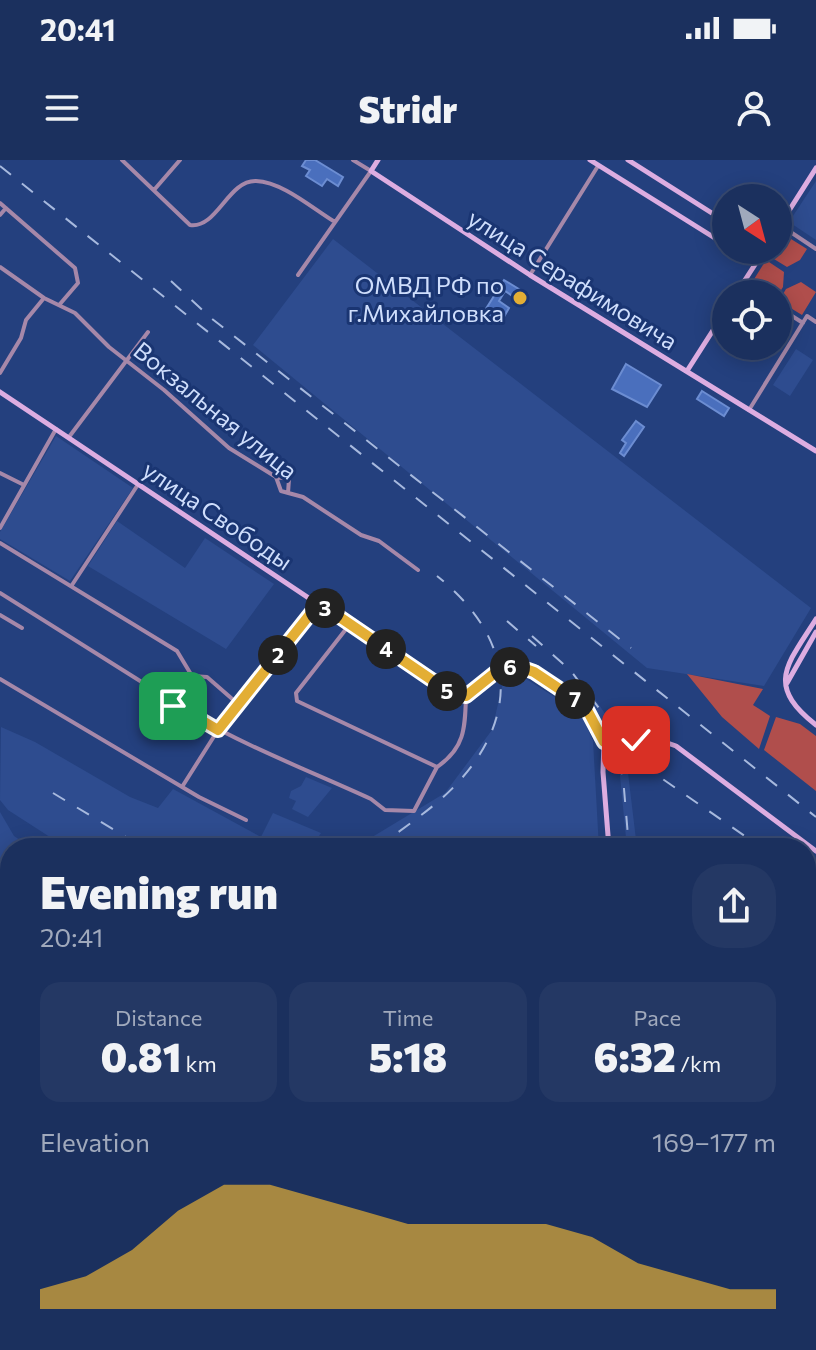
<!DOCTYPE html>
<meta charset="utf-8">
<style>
body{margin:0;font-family:Commissioner,sans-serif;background:#243864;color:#f1f3f6;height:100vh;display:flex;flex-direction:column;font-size:30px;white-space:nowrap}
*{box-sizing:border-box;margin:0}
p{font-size:26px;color:#a0a9bc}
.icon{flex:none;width:44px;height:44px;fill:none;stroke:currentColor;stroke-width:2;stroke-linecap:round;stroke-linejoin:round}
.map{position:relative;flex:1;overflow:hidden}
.sheet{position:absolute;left:0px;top:678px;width:816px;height:512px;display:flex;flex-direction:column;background:#1b305e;border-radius:32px 32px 0 0;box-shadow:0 4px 20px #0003,0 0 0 2px #394b73}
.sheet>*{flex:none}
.needle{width:52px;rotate:144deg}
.controls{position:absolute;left:712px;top:24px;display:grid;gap:16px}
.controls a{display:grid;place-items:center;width:80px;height:80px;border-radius:50%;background:#1b305e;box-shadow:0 4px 20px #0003,0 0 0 2px #394b73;font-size:40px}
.pin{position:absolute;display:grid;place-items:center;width:68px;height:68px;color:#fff;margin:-34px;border-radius:16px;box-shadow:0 4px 12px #0006}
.km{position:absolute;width:40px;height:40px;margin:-20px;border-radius:50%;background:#222;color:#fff;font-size:22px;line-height:40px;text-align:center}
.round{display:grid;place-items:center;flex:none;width:84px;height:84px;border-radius:32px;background:#243864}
.overview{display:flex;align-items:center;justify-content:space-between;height:136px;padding:0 40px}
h1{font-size:44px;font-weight:800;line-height:60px}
.figures{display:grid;grid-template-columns:repeat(3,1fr);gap:12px;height:136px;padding:8px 40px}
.figures div{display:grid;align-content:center;border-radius:20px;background:#243864;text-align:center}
.figures b{font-size:40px;font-weight:800}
.figures small{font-size:22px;font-weight:400}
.figures p{font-size:22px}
.chart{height:224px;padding:16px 40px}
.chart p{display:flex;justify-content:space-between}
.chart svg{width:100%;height:144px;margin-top:8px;fill:#e3ae35;opacity:.7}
.status{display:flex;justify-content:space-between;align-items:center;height:56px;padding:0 40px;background:#1b305e;direction:ltr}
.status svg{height:22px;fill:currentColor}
header{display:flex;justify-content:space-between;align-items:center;height:104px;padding:0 40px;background:#1b305e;font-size:36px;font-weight:800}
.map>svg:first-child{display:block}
.built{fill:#2e4c8f}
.forest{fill:#b04e4c}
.building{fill:#4a6fbd;stroke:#6c8dd2;stroke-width:2}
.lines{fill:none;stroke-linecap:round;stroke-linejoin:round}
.street{stroke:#a688a9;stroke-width:4}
.secondary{stroke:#ddade1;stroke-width:5}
.rail{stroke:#a7b9de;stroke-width:2;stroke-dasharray:14 14;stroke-linecap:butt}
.route-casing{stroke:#fff;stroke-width:16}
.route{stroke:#e3ae35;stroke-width:10}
.poi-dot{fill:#e3ae35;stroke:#1a3572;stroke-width:3}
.labels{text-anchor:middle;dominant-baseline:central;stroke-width:6;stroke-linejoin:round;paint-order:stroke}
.street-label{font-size:24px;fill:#cfdefc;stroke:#1a3572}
.poi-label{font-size:24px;fill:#cfdefc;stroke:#1a3572;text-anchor:end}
</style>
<div class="status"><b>20:41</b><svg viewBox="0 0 49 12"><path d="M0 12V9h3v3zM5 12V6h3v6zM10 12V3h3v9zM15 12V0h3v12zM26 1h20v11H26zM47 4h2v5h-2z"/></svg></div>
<header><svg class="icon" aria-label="menu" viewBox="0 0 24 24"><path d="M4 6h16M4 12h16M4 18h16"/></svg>Stridr<svg class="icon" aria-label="person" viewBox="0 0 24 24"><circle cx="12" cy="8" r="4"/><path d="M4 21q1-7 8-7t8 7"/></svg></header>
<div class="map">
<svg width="816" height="1190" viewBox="0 0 816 1190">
<rect width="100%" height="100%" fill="#24407e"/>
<!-- built -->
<path class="built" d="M816 21V80L789 62Z
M333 79 811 448 764 526 647 508 253 185Z
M796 189 813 200 790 236 773 225Z
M56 276 133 328 70 421 0 379V372Z
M117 361 185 408 205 378 274 424 226 489 88 406Z
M520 515 581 554 593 581 599 688H354L445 633 492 570 504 518Z
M595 539 612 564 628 613 637 688H627L618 595 606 568 590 543Z
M1 567 35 582 130 637 158 648 173 629 261 677 273 653 321 673 311 688H67L8 650 0 640Z
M306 617 332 628 308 657 292 649 296 641 289 638 291 631 301 626Z
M0 652 14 676 32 688H10V804L0 801Z
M0 818 10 821V902L0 899Z
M816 859V1190H371L375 1180H806V875Z"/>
<!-- forest -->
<path class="forest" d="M783 74 807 89 800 100 787 107 769 96 773 90H778Z
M766 100 784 112 783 127 778 135 768 134 751 124Z
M801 122 816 132 802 155 779 141 786 129Z
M687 514 763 529 753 545 770 556 759 589 722 557Z
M776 557 800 564 816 576V631L764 590Z"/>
<!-- building -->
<path class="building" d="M306 0H315L343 17 338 26 327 19 322 26 306 16 310 10 302 6Z
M504 120 527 134 522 142 505 131 499 141 509 148 501 162 484 152Z
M626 204 661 225 647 247 612 229Z
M702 231 729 248 724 256 697 239Z
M636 261 644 267 624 296 620 293 626 283 622 280Z"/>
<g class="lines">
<!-- street -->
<path class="street" d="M122 0 190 65C217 69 228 20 256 21 283 22 313 49 335 62
M154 30 180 0
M0 43 75 108 78 123 60 144
M0 55 6 48
M780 65 816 89
M0 107 44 138 75 153 109 187 164 230 229 288 276 317 281 331 303 337 361 375 379 381 418 410
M298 115 371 11 353 0
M530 115 598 6
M742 124 757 134
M778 147 803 163
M0 213 21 178 26 160 44 138
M749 250 807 156 816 162
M69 277 148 172
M0 313 24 325
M276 317 289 319 288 333
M0 368 56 269
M0 383 177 491 192 516 207 517 238 544
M72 425 139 323
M0 433 164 536C171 547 179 547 189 553 247 587 310 611 371 639L385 650 414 651 437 607
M0 455 22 468
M350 464 296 533 297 541 437 607C465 588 465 568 466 536
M0 519 199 637 246 660
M182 627 218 570 319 443
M353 1190 358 1180"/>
<!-- secondary -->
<path class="secondary" d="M378 0 371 11 530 115 816 291
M590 0 726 85
M628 0 726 62
M778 68 816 8
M735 90 756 103 736 134
M687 211 726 150
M0 232 451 533 466 536 496 512 505 508 520 507 534 512 585 546 604 582 603 612 609 688
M816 459C787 505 765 525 816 565
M787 523 816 472
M604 582 659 580 676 586 816 691
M0 808 10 811"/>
<!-- rail -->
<path class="rail" d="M0 6 816 657
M171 121 211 158 631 488
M507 461 536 486
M532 476 571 511 641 604 762 688
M610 574 623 617 629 688
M53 633 144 688
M176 683 189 688
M376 688C397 673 420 657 440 640 521 568 522 484 437 416
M806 721 816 729"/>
</g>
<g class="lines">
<defs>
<path id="route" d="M173 546 184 550 218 570 319 443 451 533 466 536 496 512 520 507 534 512 585 546 604 582 636 580"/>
</defs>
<!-- route casing -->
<use href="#route" class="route-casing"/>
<!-- route -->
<use href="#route" class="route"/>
</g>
<!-- markers -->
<circle class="poi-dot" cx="520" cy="138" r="8"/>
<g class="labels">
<!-- street labels -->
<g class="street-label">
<text transform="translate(573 119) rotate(32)">улица Серафимовича</text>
<text transform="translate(216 250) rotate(39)">Вокзальная улица</text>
<text transform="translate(218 355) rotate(34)">улица Свободы</text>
</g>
<!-- poi labels -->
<g class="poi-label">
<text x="504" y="124">ОМВД РФ по<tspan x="504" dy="28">г.Михайловка</tspan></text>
</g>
</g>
</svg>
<div class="controls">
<a><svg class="needle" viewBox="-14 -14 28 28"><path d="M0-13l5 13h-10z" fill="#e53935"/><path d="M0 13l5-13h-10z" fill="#a0a9bc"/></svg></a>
<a><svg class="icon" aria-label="locate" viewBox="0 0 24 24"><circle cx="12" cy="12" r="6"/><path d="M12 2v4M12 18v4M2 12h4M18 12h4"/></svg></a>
</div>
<div class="pin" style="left:173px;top:546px;background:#1e9e55"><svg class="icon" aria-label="arrive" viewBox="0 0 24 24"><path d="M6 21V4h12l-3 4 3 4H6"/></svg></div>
<div class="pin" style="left:636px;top:580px;background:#d93025"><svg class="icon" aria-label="check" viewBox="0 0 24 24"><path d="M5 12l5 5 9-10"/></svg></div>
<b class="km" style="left:278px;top:495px">2</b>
<b class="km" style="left:325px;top:448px">3</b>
<b class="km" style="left:386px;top:489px">4</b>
<b class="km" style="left:447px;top:531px">5</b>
<b class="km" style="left:510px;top:507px">6</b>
<b class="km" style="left:575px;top:539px">7</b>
<section class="sheet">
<div class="overview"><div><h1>Evening run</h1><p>20:41</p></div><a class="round"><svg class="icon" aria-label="share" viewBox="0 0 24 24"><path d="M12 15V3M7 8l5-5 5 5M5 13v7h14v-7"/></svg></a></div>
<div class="figures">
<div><p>Distance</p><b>0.81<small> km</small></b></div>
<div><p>Time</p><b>5:18</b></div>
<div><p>Pace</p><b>6:32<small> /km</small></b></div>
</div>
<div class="chart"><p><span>Elevation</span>169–177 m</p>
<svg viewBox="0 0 160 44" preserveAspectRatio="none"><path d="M0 44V38L10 34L20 26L30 14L40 6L50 6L60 10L70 14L80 18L90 18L100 18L110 18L120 22L130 30L140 34L150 38L160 38V44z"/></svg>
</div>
</section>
</div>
